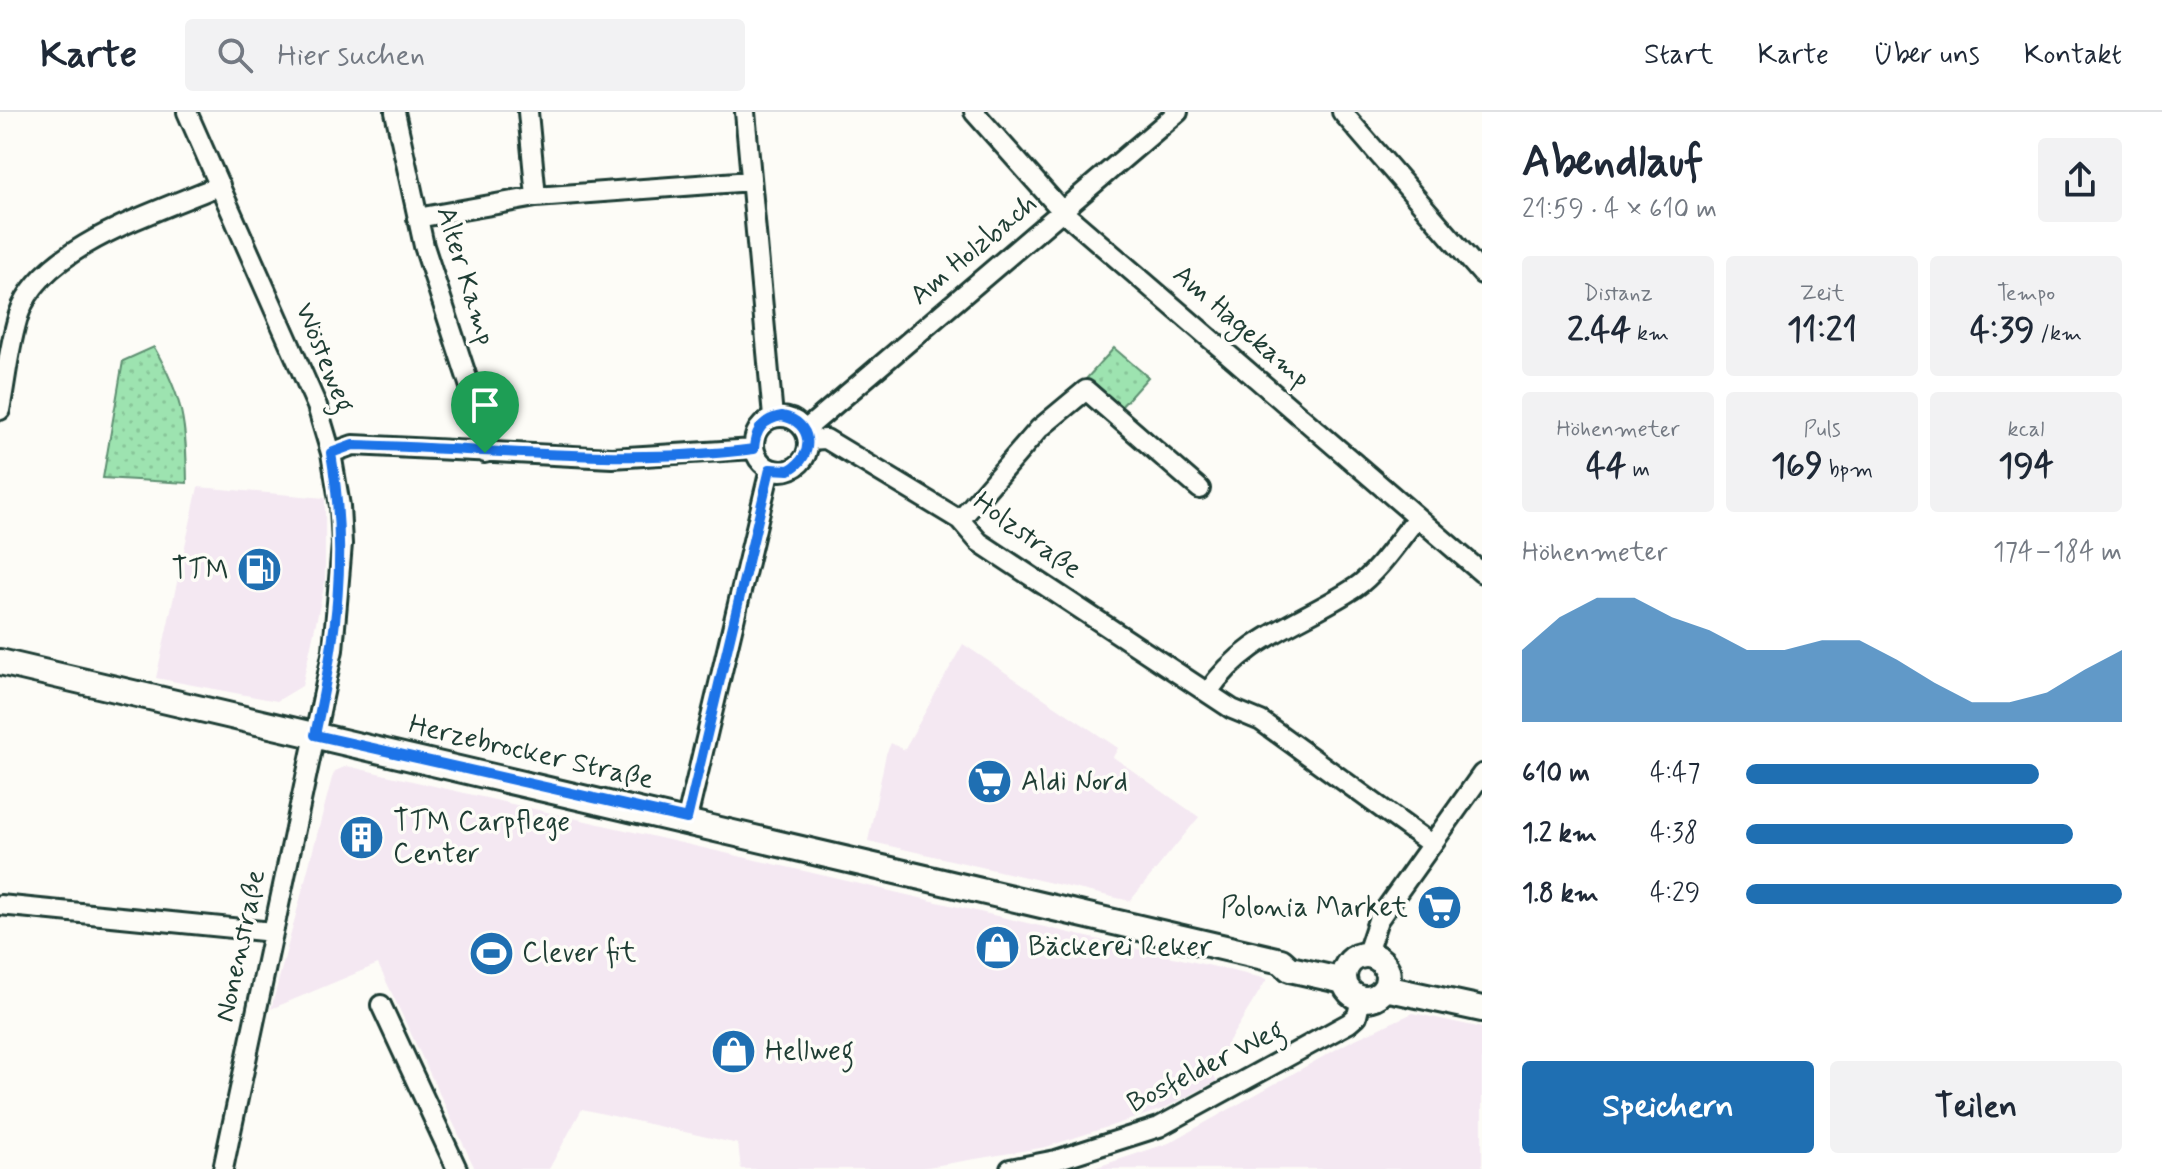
<!DOCTYPE html>
<html lang="de">
<meta charset="utf-8">
<style>
body{margin:0;font-family:Mynerve,sans-serif;background:#f2f2f3;color:#1f2937;height:100vh;display:flex;flex-direction:column;font-size:30px;white-space:nowrap}
*{box-sizing:border-box;margin:0}
p{font-size:26px;color:#747a83}
.icon{flex:none;width:44px;height:44px;fill:none;stroke:currentColor;stroke-width:2;stroke-linecap:round;stroke-linejoin:round}
.map{position:relative;flex:1;overflow:hidden}
.sheet{display:flex;flex-direction:column;background:#fff;width:680px}
.sheet>*{flex:none}
.pin{position:absolute;display:grid;place-items:center;width:68px;height:68px;color:#fff;margin:-82px -34px;border-radius:50% 50% 50% 0;rotate:-45deg;box-shadow:0 0 8px #0007}
.pin .icon{rotate:45deg}
.round{display:grid;place-items:center;flex:none;width:84px;height:84px;border-radius:8px;background:#f2f2f3}
.overview{display:flex;align-items:center;justify-content:space-between;height:136px;padding:0 40px}
h1{font-size:44px;font-weight:700;line-height:60px}
.figures{display:grid;grid-template-columns:repeat(3,1fr);gap:12px;height:136px;padding:8px 40px}
.figures div{display:grid;align-content:center;border-radius:8px;background:#f2f2f3;text-align:center}
.figures b{font-size:34px;font-weight:700}
.figures small{font-size:22px;font-weight:400}
.figures p{font-size:22px}
.chart{height:224px;padding:16px 40px}
.chart p{display:flex;justify-content:space-between}
.chart svg{width:100%;height:144px;margin-top:8px;fill:#1f6fb2;opacity:.7}
.action{display:flex;gap:16px;margin-top:auto;padding:16px 40px}
.action a{flex:1;height:92px;border-radius:8px;background:#1f6fb2;color:#fff;font-size:32px;font-weight:700;line-height:92px;text-align:center}
.action a+a{background:#f2f2f3;color:#1f2937}
ul{padding:0 40px;list-style:none;font-size:26px}
li{display:grid;grid-template-columns:128px 96px 1fr;align-items:center;height:60px}
li i{height:20px;border-radius:10px;background:#1f6fb2}
header{display:flex;align-items:center;gap:48px;box-sizing:border-box;height:112px;padding:0 40px;background:#fff;border-bottom:2px solid #e0e1e3}
header strong{font-size:38px}
nav{display:flex;gap:44px;margin-inline-start:auto;font-size:28px}
.search{width:560px;height:72px;background:#f2f2f3;display:flex;align-items:center;gap:20px;box-sizing:border-box;padding:0 28px;border-radius:8px;color:#747a83;font-size:30px}
main{display:flex;flex:1;min-height:0}
.map>svg:first-child{display:block}
.built{fill:#f4e8f2}
.park{fill:url(#park-dots);stroke:#5e9072;stroke-width:2}
.lines{fill:none;stroke-linecap:round;stroke-linejoin:round}
.minor-casing{stroke:#1f3d34;stroke-width:24}
.major-casing{stroke:#1f3d34;stroke-width:30}
.minor{stroke:#fdfcf7;stroke-width:18}
.major{stroke:#fdfcf7;stroke-width:24}
.route-casing{stroke:#fff;stroke-width:16}
.route{stroke:#1a73e8;stroke-width:10}
.labels{text-anchor:middle;dominant-baseline:central;stroke-width:7;stroke-linejoin:round;paint-order:stroke}
.street-label{font-size:28px;fill:#1f3d34;stroke:#fdfcf7}
.poi-label{font-size:28px;fill:#1f3d34;stroke:#fdfcf7;text-anchor:start}
</style>
<header>
<strong>Karte</strong>
<div class="search"><svg class="icon" aria-label="search" viewBox="0 0 24 24"><circle cx="10" cy="10" r="6"/><path d="M15 15l6 6"/></svg>Hier suchen</div>
<nav><a>Start</a><a>Karte</a><a>Über uns</a><a>Kontakt</a></nav>
</header>
<main>
<div class="map">
<svg width="1482" height="1057" viewBox="0 0 1482 1057">
<defs>
<pattern id="park-dots" width="8" height="8" patternUnits="userSpaceOnUse" patternTransform="scale(2)"><rect width="8" height="8" fill="#9de3b0"/><path d="M2 2h.1M6 6h.1" fill="none" stroke="#87c498" stroke-width="1.8" stroke-linecap="round"/></pattern>
</defs>
<rect width="100%" height="100%" fill="#fdfcf7"/>
<filter id="ink" filterUnits="userSpaceOnUse"><feTurbulence type="fractalNoise" baseFrequency=".0125" numOctaves="2"/><feDisplacementMap in="SourceGraphic" scale="16" xChannelSelector="R" yChannelSelector="G"/><feConvolveMatrix kernelMatrix="1 2 1 2 8 2 1 2 1" color-interpolation-filters="sRGB"/></filter>
<g filter="url(#ink)">
<!-- built -->
<path class="built" d="M198 375 325 386V470L302 574 277 589 156 566Z
M963 532 1118 636 1113 645 1199 705 1130 789 868 729 886 642 891 631 904 638Z
M347 654 830 765 1267 867 1211 958 1217 969 1163 997 1046 1035 916 1057H741L738 1032 582 997 549 1057H475L378 852 271 897 332 666 335 659Z
M1413 901 1482 916V1057H1091L1169 1031 1351 929Z"/>
<!-- park -->
<path class="park" d="M154 235C184 288 186 311 187 371L103 366 123 249Z
M1114 236 1148 265 1121 295 1087 266Z"/>
<g class="lines">
<defs>
<path id="minor" d="M187 0 317 294 331 341 340 394 342 432 333 538 223 1057
M395 0 424 134 486 324 485 341
M528 0 536 85
M745 0 773 305
M974 0 1062 99 1482 461
M1342 0 1482 162
M417 106 536 85 751 69
M0 298C6 267 9 232 19 202 41 134 158 100 220 73
M754 332a27 27 0 1 1 54 0a27 27 0 1 1-54 0Z
M805 318 1178 0
M808 328 826 327 960 408 979 430 1232 597 1261 609 1431 732
M331 341 353 333 612 346 754 337
M960 408 1039 317 1086 278 1200 377
M1208 580C1246 524 1302 511 1356 475 1379 459 1399 427 1417 406
M687 707 770 357
M0 793 273 820
M1366 844 1378 808 1482 662
M381 893 457 1057
M1010 1057 1056 1048 1159 1015 1349 911 1357 904 1361 887"/>
<path id="major" d="M0 550 1281 849 1290 857 1344 869
M1344 865a22 22 0 1 1 44 0a22 22 0 1 1-44 0Z
M1385 876 1482 897"/>
</defs>
<!-- minor casing -->
<use href="#minor" class="minor-casing"/>
<!-- major casing -->
<use href="#major" class="major-casing"/>
<!-- minor -->
<use href="#minor" class="minor"/>
<!-- major -->
<use href="#major" class="major"/>
</g>
</g>
<g class="lines" filter="url(#ink)">
<defs>
<path id="route" d="M782 304C813 310 816 344 789 358L770 357 687 707 315 623C337 522 348 444 331 341L353 333C487 336 620 354 754 337 755 318 763 307 782 304Z"/>
</defs>
<!-- route casing -->
<use href="#route" class="route-casing"/>
<!-- route -->
<use href="#route" class="route"/>
</g>
<!-- icons -->
<defs>
<symbol id="fuel-disc" viewBox="-11 -11 22 22"><circle r="9.5" fill="#1f6fb2" stroke="#fdfcf7"/><path d="M-5.5-6h7V0h2V4h1.3V-2.5L3-4.5l.8-.8L6-3V5H2.5V1h-1V6h-7ZM-4.2-4.7v3.2H.2V-4.7Z" fill="#fff"/></symbol>
<symbol id="supermarket-disc" viewBox="-11 -11 22 22"><circle r="9.5" fill="#1f6fb2" stroke="#fdfcf7"/><path d="M-6-5.5h2.5l.6 2H6L4.5 2H-2.5L-4.4-4H-6ZM-1.5 3.2a1.3 1.3 0 1 0 .1 0ZM3 3.2a1.3 1.3 0 1 0 .1 0Z" fill="#fff"/></symbol>
<symbol id="building-disc" viewBox="-11 -11 22 22"><circle r="9.5" fill="#1f6fb2" stroke="#fdfcf7"/><path d="M-4-6H4V6H1V3H-1V6H-4ZM-2.5-4.3h1.7v1.8h-1.7ZM.8-4.3h1.7v1.8H.8ZM-2.5-1h1.7V.8h-1.7ZM.8-1h1.7V.8H.8Z" fill="#fff"/></symbol>
<symbol id="shop-disc" viewBox="-11 -11 22 22"><circle r="9.5" fill="#1f6fb2" stroke="#fdfcf7"/><path d="M-5-2.5h2.3a2.7 3.5 0 0 1 5.4 0H5L5.5 6h-11ZM-1.5-2.5h3a1.5 2.3 0 0 0-3 0Z" fill="#fff"/></symbol>
<symbol id="stadium-disc" viewBox="-11 -11 22 22"><circle r="9.5" fill="#1f6fb2" stroke="#fdfcf7"/><path d="M0-5a6.5 5 0 1 0 0 10a6.5 5 0 1 0 0-10ZM-3.5-1.8h7v3.6h-7Z" fill="#fff"/></symbol>
</defs>
<g fill-rule="evenodd">
<use href="#fuel-disc" x="234" y="432" width="51" height="51"/>
<use href="#supermarket-disc" x="964" y="644" width="51" height="51"/>
<use href="#building-disc" x="336" y="700" width="51" height="51"/>
<use href="#supermarket-disc" x="1414" y="770" width="51" height="51"/>
<use href="#shop-disc" x="972" y="810" width="51" height="51"/>
<use href="#stadium-disc" x="466" y="816" width="51" height="51"/>
<use href="#shop-disc" x="708" y="914" width="51" height="51"/>
</g>
<g class="labels">
<!-- street labels -->
<g class="street-label">
<text transform="translate(974 138) rotate(-40)">Am Holzbach</text>
<text transform="translate(465 164) rotate(73)">Alter Kamp</text>
<text transform="translate(1241 215) rotate(41)">Am Hagekamp</text>
<text transform="translate(324 246) rotate(68)">Wösteweg</text>
<text transform="translate(1027 424) rotate(36)">Holzstraße</text>
<text transform="translate(531 641) rotate(13)">Herzebrocker Straße</text>
<text transform="translate(241 834) rotate(-78)">Nonenstraße</text>
<text transform="translate(1206 955) rotate(-27)">Bosfelder Weg</text>
</g>
<!-- poi labels -->
<g class="poi-label">
<text x="229" y="458" text-anchor="end">TTM</text>
<text x="1021" y="670">Aldi Nord</text>
<text x="393" y="710">TTM Carpflege<tspan x="393" dy="32">Center</tspan></text>
<text x="1408" y="796" text-anchor="end">Polonia Market</text>
<text x="1028" y="835">Bäckerei Reker</text>
<text x="522" y="841">Clever fit</text>
<text x="765" y="939">Hellweg</text>
</g>
</g>
</svg>
<div class="pin" style="left:485px;top:341px;background:#1e9e55"><svg class="icon" aria-label="arrive" viewBox="0 0 24 24"><path d="M6 21V4h12l-3 4 3 4H6"/></svg></div>
</div>
<section class="sheet">
<div class="overview"><div><h1>Abendlauf</h1><p>21:59 · 4 × 610 m</p></div><a class="round"><svg class="icon" aria-label="share" viewBox="0 0 24 24"><path d="M12 15V3M7 8l5-5 5 5M5 13v7h14v-7"/></svg></a></div>
<div class="figures">
<div><p>Distanz</p><b>2.44<small> km</small></b></div>
<div><p>Zeit</p><b>11:21</b></div>
<div><p>Tempo</p><b>4:39<small> /km</small></b></div>
</div>
<div class="figures">
<div><p>Höhenmeter</p><b>44<small> m</small></b></div>
<div><p>Puls</p><b>169<small> bpm</small></b></div>
<div><p>kcal</p><b>194</b></div>
</div>
<div class="chart"><p><span>Höhenmeter</span>174–184 m</p>
<svg viewBox="0 0 160 44" preserveAspectRatio="none"><path d="M0 44V22L10 12L20 6L30 6L40 12L50 16L60 22L70 22L80 19L90 19L100 25L110 32L120 38L130 38L140 35L150 28L160 22V44z"/></svg>
</div>
<ul>
<li><b>610 m</b>4:47<i style="width:78%"></i></li>
<li><b>1.2 km</b>4:38<i style="width:87%"></i></li>
<li><b>1.8 km</b>4:29<i style="width:100%"></i></li>
</ul>
<div class="action"><a>Speichern</a><a>Teilen</a></div>
</section>
</main>
